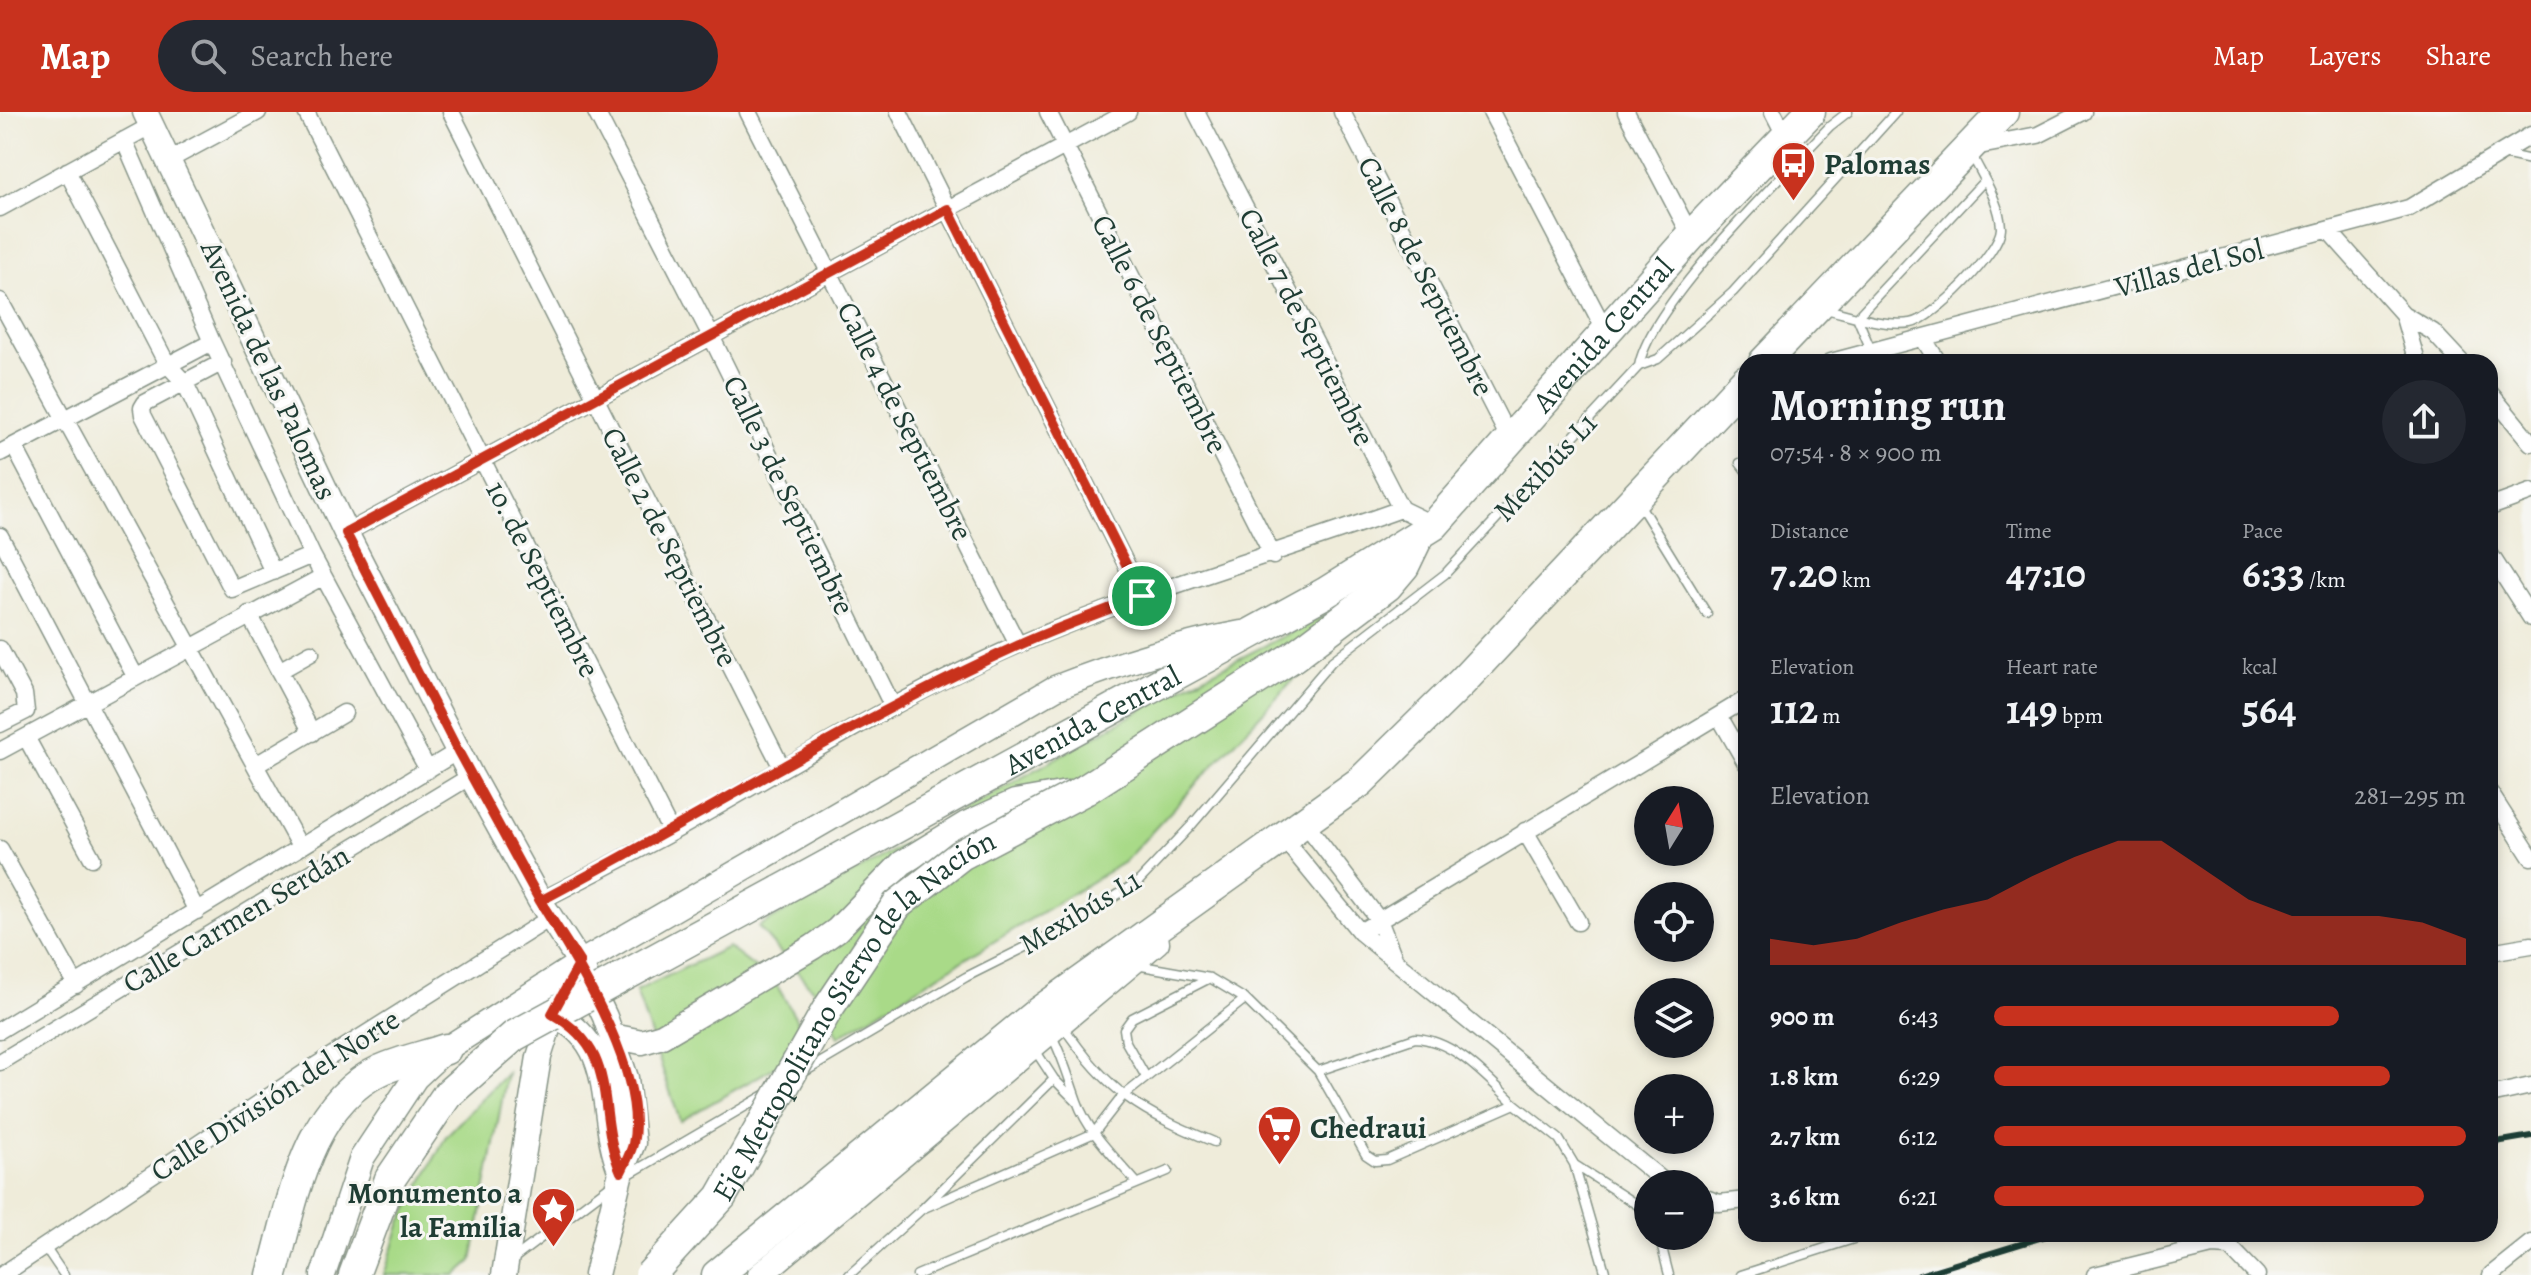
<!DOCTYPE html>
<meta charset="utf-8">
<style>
body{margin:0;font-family:Alegreya,serif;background:#242831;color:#f1f3f6;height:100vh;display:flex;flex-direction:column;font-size:30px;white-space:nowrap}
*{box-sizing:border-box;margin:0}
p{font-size:26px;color:#9ea1a6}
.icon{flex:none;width:44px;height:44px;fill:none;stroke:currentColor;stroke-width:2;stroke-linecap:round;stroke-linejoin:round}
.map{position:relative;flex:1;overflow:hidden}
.drawer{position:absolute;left:1738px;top:242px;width:760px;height:888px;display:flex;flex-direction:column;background:#171b24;border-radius:24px;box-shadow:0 4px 12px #0003}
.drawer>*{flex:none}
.needle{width:52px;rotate:11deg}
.fabs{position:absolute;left:1634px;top:674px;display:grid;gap:16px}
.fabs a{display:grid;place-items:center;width:80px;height:80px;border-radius:50%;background:#171b24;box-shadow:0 4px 12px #0003;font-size:40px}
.pin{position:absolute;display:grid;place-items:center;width:68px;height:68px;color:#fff;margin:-34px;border:4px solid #fff;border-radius:50%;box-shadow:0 2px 8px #0007}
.round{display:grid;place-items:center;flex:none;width:84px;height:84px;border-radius:42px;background:#242831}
.headline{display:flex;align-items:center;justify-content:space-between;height:136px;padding:0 32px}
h1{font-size:44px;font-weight:600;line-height:60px}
.metrics{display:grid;grid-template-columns:repeat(3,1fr);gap:12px;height:136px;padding:8px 32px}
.metrics div{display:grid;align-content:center}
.metrics b{font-size:40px;font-weight:600}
.metrics small{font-size:22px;font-weight:400}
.metrics p{font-size:22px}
.chart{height:224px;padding:16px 32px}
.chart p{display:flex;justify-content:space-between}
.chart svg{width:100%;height:144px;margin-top:8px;fill:#c8321e;opacity:.7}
ul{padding:0 32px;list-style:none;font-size:26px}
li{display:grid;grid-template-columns:128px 96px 1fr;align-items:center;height:60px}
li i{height:20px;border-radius:10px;background:#c8321e}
header{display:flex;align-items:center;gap:48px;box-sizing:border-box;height:112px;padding:0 40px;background:#c8321e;color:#fff}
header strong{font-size:38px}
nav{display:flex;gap:44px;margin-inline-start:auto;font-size:28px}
.search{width:560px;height:72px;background:#242831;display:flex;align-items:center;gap:20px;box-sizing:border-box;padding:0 28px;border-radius:44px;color:#9ea1a6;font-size:30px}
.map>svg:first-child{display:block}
.green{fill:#a9da88;stroke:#648c5e;stroke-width:2}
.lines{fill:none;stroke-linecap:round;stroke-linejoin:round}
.lane-casing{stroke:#879487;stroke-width:11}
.street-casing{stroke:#879487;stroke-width:19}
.secondary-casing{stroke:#879487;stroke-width:27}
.highway-casing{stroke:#879487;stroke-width:33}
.lane{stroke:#fff;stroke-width:8}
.street{stroke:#fff;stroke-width:16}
.secondary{stroke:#fff;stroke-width:24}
.highway{stroke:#fff;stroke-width:30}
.rail{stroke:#1f3d34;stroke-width:6}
.highway-bridge-casing{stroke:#879487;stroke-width:33;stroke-linecap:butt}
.highway-bridge{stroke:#fff;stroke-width:30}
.route-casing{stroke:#fff;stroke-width:16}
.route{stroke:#c8321e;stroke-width:10}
.labels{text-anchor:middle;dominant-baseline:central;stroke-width:6;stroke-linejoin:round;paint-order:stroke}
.poi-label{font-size:30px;font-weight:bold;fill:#1f3d34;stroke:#f6f6f2;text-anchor:start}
.street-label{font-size:30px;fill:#1f3d34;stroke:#f6f6f2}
</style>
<header>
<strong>Map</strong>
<div class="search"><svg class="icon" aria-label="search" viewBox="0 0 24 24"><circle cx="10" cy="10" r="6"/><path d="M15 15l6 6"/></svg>Search here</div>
<nav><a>Map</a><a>Layers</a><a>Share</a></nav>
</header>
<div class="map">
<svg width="2531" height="1163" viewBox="0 0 2531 1163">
<rect width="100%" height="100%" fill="#f6f6f2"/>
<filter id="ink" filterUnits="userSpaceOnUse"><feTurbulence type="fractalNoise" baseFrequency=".0125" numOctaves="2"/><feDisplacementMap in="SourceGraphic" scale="16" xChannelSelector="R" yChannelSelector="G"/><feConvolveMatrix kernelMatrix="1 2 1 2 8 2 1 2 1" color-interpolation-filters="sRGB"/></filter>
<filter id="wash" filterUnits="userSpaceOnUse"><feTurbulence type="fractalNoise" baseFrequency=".006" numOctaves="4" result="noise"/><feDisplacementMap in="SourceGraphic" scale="32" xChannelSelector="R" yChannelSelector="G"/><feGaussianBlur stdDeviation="1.8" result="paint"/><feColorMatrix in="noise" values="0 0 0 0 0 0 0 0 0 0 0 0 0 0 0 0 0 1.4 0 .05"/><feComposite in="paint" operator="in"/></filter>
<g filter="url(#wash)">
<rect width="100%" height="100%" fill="#efecda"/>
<!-- green -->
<path class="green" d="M1377 477 1124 750 838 925 822 888 758 815 1171 581Z
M728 835 776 872 812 934 680 1009 636 879Z
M507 961 472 1149 456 1163H384L401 1110 446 1024Z"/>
</g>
<g filter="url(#ink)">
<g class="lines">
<defs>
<path id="lane" d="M2503 42 2531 48
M1826 197C1851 203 1884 215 1911 211 1933 208 2001 139 2001 116 2000 90 1983 66 1972 43
M1871 238 1857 205 1984 69
M1639 254C1650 192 1782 65 1830 14L1848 0
M1740 351 1746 359
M1638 390 1707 502
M1136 853 1210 866 1245 887 1318 959 1366 1043 1375 1049 1387 1048 1515 992C1487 966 1455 928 1415 926L1318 959
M1063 914C1108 981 1141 1000 1214 1030
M1052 924C1064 948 1068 964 1077 989 1088 1021 1116 1046 1137 1071
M1035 938 1054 967 1077 990
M806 959 966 865 1072 812 1139 769 1190 715 1332 549 1445 462 1639 254 1658 247 1733 180 1896 0
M1146 965 1126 930 1124 917 1132 906 1210 866
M1515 992 1559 1027 1574 1052 1606 1163
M1575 1053 1648 1100
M626 1064 770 980
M922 1097 1094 1021 1122 985 1245 887
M1659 1124 1669 1163
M45 1135 64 1163
M513 1147 611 1073
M849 1163 922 1097 1054 967
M917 1163 1168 1059
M1741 1163 1869 1122"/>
<path id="street" d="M306 0 671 720
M451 0 782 656
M596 0 712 226 893 595
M748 0 1018 533
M899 0 1142 484
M1048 0 1273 444
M1196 0 1401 397 1434 413
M1342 0 1510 328
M1491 0 1607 222
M1626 0 1691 124
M1773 0 1786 25
M124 28 212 230 312 443 428 658
M1974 35 2038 23 2083 0
M169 48 258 0
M67 59 167 252 185 271 273 460
M0 96 152 13
M2329 119 2403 202 2433 220 2461 250
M0 189 300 735
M2403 202 2417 250
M1923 226 1938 250
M223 250 145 291 142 296 143 303 232 477 312 443
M1831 250 2409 96 2531 23
M2490 281 2531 331
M14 334 135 564
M0 341 212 230
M2490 395 2531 380
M346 421 1128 0
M0 424 197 799
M2490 442 2531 506
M249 502 312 621
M0 537 24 582 26 599 0 612
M279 559 311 541
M1719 604 1746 651
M26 625 92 746
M0 639 322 465
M256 653 344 601
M2490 681 2531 745
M1305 711 1379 808 1394 846
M1525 719 1578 810
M1284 727 1360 820 1667 1072
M0 737 76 873
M540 789C585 766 630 743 674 719 788 655 900 584 1020 532 1143 479 1274 443 1401 397
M1360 820 1746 587
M2490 840 2531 833
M0 918 458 639
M0 950 471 664
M2490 983 2531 974
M1700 1084 1719 1091 1746 1088
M2 1163 312 956 550 806
M2095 1163 2212 1134 2230 1135 2257 1163
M2491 1163 2531 1131"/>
<path id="secondary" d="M145 0 346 421 471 664 540 789 580 851 605 905 626 966 633 1031 621 1060 596 1163
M541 899C623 923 595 1001 621 1060
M612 924 642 930 662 924 813 835 837 818 902 751 966 712 1015 690 1067 681
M323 1163 362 1046 415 966 446 937 580 851 1055 576C1116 552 1176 533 1241 521
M504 1163 539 945 555 895
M760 1163 1157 830"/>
<g id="highway">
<path d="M1764 250 2003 0"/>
<path d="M1085 678 1294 544 1387 474 1404 454 1417 427"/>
<path id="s1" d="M780 779 1325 481 1434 413 1691 124 1810 0"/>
<path d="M272 1163C292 1093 306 992 381 958 401 949 425 944 446 937"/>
<path d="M354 1163 390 1067"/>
<path d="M717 1163 1036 902 1360 670 1462 570 1746 268"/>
</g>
</defs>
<!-- lane casing -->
<use href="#lane" class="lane-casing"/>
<!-- street casing -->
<use href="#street" class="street-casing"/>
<!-- secondary casing -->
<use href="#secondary" class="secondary-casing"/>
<!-- highway casing -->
<use href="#highway" class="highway-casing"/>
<!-- lane -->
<use href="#lane" class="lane"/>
<!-- street -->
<use href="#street" class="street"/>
<!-- secondary -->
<use href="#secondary" class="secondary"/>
<!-- highway -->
<use href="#highway" class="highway"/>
<!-- rail -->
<path class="rail" d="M2490 1031 2531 1024
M1919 1163 2053 1122"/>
<defs>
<g id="highway-bridge">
<path d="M390 1067 447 983 514 924 780 779"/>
<path id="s2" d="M650 1163 721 1085 827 898 897 793 961 743 1085 678"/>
</g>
</defs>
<!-- highway-bridge casing -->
<use href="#highway-bridge" class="highway-bridge-casing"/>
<!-- highway-bridge -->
<use href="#highway-bridge" class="highway-bridge"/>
</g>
</g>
<g class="lines" filter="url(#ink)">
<defs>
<path id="route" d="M1142 484C1100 501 1058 515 1017 534 853 608 700 705 540 789 575 848 648 960 633 1032 631 1041 625 1051 621 1060 594 998 623 942 552 902L580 851 540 789 458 639 346 421 948 97 1142 484"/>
</defs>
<!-- route casing -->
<use href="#route" class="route-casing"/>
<!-- route -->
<use href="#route" class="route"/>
</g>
<!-- icons -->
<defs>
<symbol id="bus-pin" viewBox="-11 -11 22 30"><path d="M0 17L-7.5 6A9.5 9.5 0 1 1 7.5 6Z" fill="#c8321e" stroke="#f6f6f2"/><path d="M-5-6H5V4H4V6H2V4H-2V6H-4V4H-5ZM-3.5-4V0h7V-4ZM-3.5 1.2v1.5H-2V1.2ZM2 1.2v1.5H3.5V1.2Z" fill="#fff"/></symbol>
<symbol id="supermarket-pin" viewBox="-11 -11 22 30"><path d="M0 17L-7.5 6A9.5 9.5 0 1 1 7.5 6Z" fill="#c8321e" stroke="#f6f6f2"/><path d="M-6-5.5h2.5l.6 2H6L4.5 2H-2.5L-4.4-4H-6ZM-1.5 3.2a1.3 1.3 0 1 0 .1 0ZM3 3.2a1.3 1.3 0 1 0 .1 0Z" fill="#fff"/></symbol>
<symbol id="sight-pin" viewBox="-11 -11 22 30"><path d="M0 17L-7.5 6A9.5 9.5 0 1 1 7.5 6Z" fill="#c8321e" stroke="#f6f6f2"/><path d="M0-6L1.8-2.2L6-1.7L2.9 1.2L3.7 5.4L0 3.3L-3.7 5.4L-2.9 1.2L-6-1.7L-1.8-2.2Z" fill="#fff"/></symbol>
</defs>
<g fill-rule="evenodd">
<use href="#bus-pin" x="1768" y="26" width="51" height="69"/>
<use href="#supermarket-pin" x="1254" y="990" width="51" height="69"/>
<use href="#sight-pin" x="528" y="1072" width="51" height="69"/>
</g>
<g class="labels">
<!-- poi labels -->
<g class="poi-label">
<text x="1824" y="52">Palomas</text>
<text x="1310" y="1016">Chedraui</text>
<text x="522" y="1081" text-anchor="end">Monumento a<tspan x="522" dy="34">la Familia</tspan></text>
</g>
<!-- street labels -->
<g class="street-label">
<text transform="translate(2189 156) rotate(-15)">Villas del Sol</text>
<text transform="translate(1426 164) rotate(63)">Calle 8 de Septiembre</text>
<text transform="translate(1307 215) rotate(63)">Calle 7 de Septiembre</text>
<text transform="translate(1160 222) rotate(63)">Calle 6 de Septiembre</text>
<text stroke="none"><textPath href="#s1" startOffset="1004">Avenida Central</textPath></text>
<text transform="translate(269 258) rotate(65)">Avenida de las Palomas</text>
<text transform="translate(905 309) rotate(63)">Calle 4 de Septiembre</text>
<text transform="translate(1545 355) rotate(-47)">Mexibús L1</text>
<text transform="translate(789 383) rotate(64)">Calle 3 de Septiembre</text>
<text transform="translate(670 435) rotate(63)">Calle 2 de Septiembre</text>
<text transform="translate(543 467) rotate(63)">1o. de Septiembre</text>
<text stroke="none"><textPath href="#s1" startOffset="356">Avenida Central</textPath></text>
<text transform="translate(1080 800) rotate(-31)">Mexibús L1</text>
<text transform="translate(236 807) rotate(-31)">Calle Carmen Serdán</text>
<text stroke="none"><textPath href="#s2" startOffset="334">Eje Metropolitano Siervo de la Nación</textPath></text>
<text transform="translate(275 983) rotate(-33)">Calle División del Norte</text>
</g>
</g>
</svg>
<div class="fabs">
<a><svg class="needle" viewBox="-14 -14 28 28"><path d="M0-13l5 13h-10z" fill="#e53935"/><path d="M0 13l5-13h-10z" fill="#9ea1a6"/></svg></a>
<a><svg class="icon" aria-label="locate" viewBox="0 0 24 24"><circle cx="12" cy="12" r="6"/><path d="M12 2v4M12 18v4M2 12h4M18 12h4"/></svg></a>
<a><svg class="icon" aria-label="layers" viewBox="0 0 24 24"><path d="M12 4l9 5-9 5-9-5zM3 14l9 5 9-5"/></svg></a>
<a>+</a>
<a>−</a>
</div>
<div class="pin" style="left:1142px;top:484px;background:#1e9e55"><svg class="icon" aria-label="arrive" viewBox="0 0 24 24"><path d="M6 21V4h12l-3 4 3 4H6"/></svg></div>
<section class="drawer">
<div class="headline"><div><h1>Morning run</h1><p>07:54 · 8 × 900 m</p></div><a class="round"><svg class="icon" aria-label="share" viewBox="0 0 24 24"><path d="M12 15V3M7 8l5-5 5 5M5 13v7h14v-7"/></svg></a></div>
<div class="metrics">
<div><p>Distance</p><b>7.20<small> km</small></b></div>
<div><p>Time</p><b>47:10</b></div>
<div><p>Pace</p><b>6:33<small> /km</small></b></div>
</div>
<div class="metrics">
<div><p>Elevation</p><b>112<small> m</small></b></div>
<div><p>Heart rate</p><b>149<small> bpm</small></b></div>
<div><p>kcal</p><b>564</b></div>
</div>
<div class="chart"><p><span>Elevation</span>281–295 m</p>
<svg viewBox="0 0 160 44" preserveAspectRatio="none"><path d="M0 44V36L10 38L20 36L30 31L40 27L50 24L60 17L70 11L80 6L90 6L100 15L110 24L120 29L130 29L140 29L150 31L160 36V44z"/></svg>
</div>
<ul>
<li><b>900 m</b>6:43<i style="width:73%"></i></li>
<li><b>1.8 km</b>6:29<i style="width:84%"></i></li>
<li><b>2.7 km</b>6:12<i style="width:100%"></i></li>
<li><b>3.6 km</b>6:21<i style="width:91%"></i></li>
</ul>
</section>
</div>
